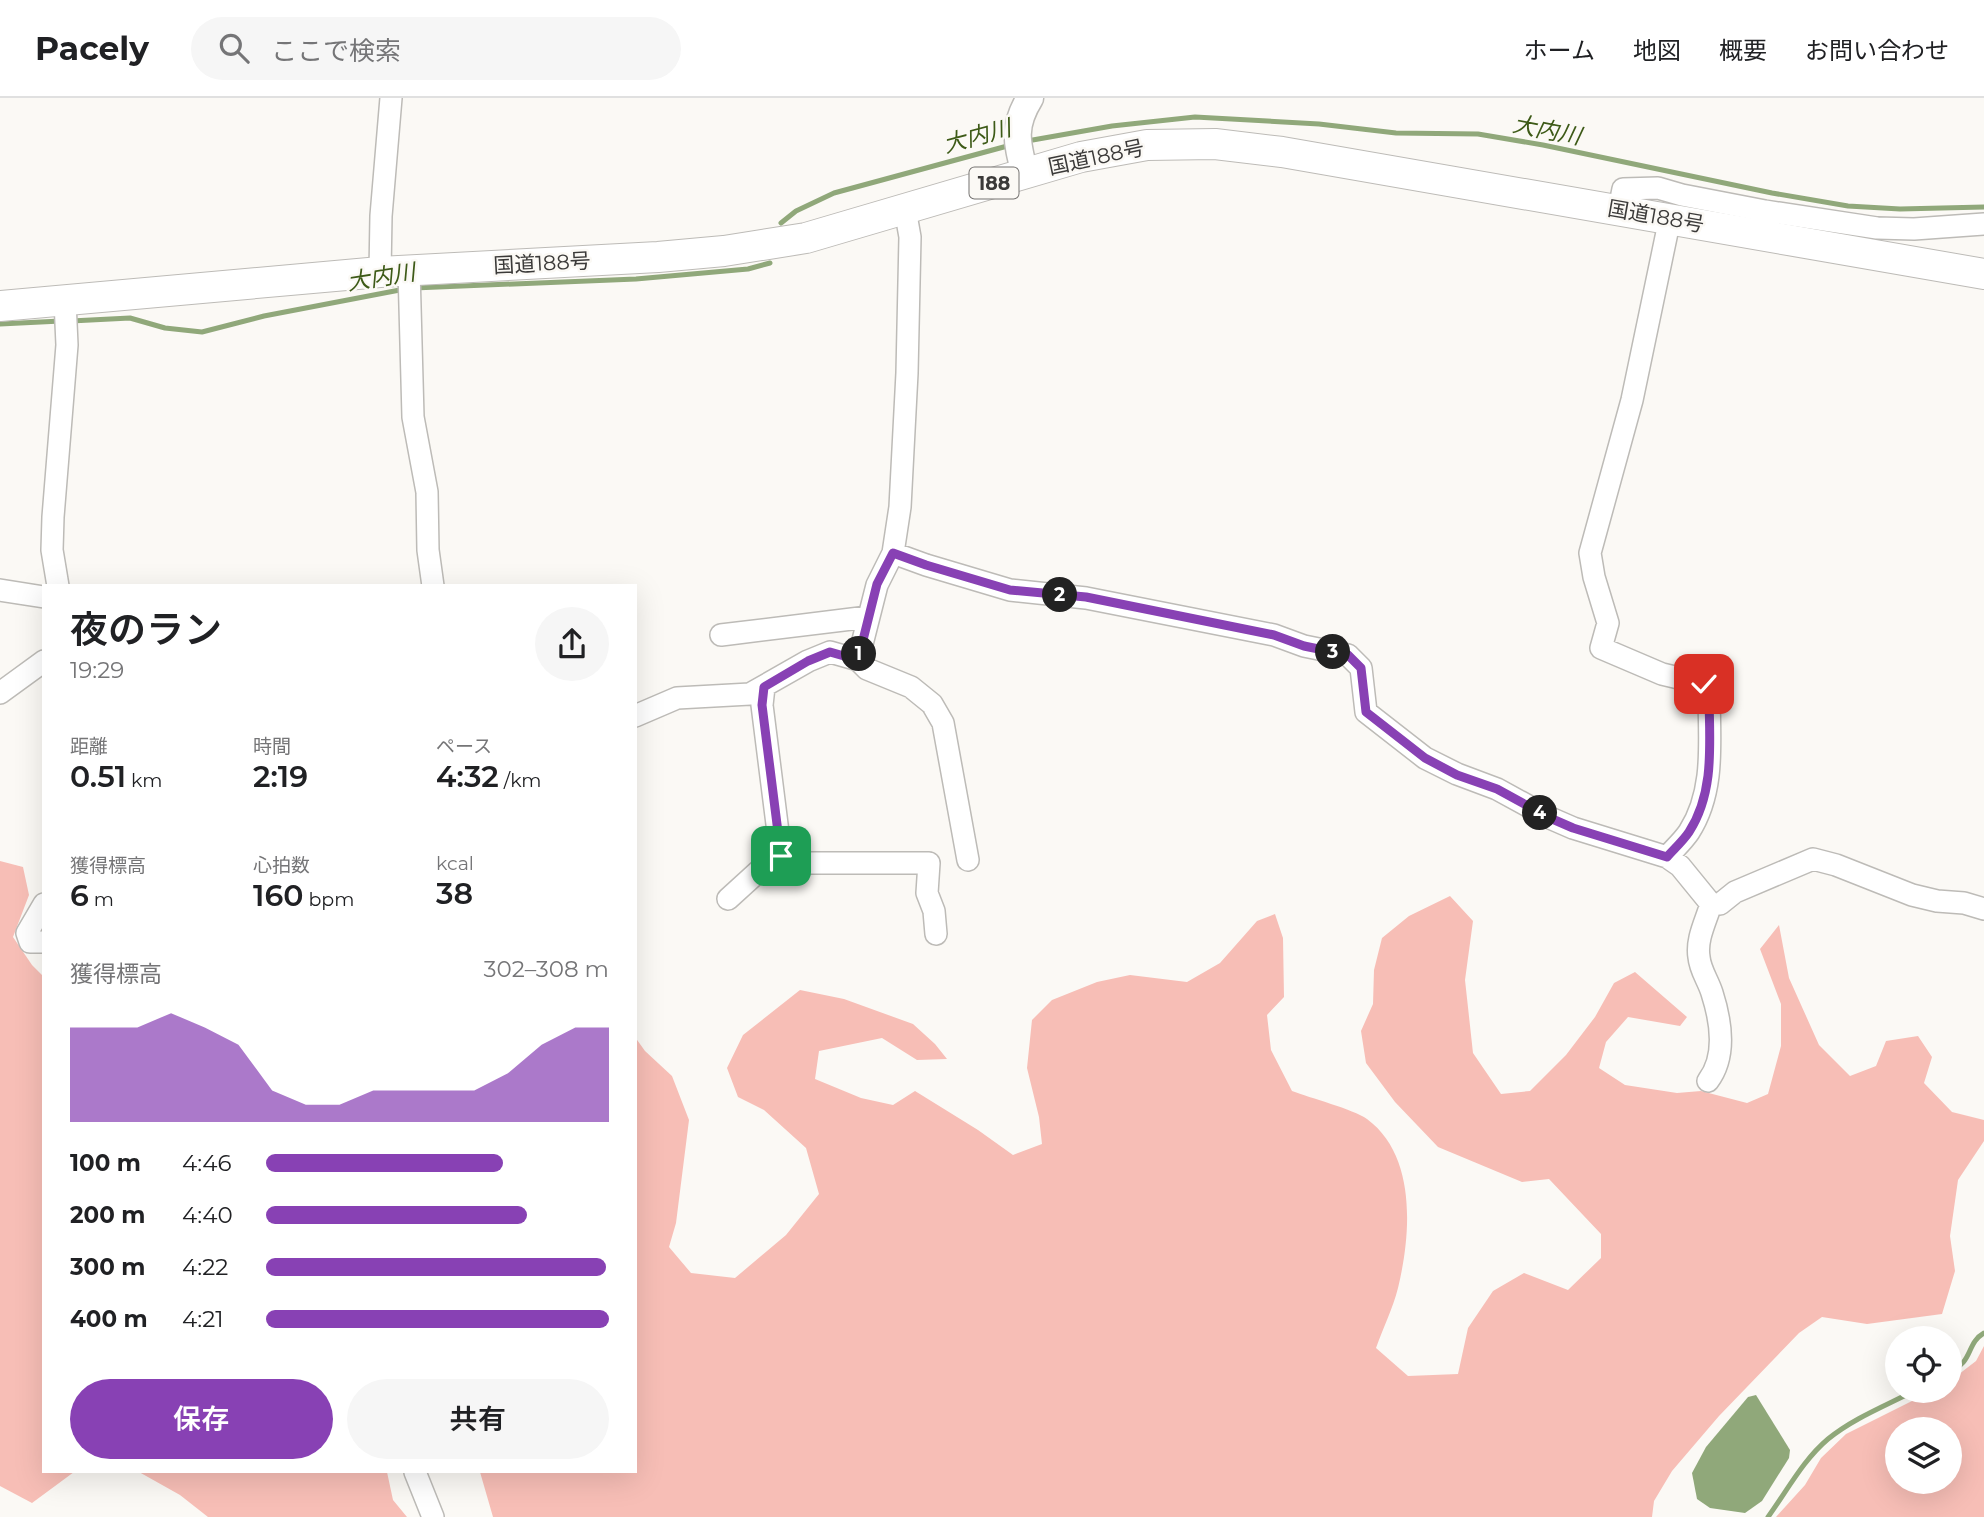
<!DOCTYPE html>
<html lang="ja">
<meta charset="utf-8">
<style>
body{margin:0;font-family:Montserrat,"Noto Sans JP",sans-serif;background:#f6f6f6;color:#202124;height:100vh;display:flex;flex-direction:column;font-size:26px;white-space:nowrap}
*{box-sizing:border-box;margin:0}
p{font-size:23px;color:#757577}
.icon{flex:none;width:38px;height:38px;fill:none;stroke:currentColor;stroke-width:2;stroke-linecap:round;stroke-linejoin:round}
.map{position:relative;flex:1;overflow:hidden}
.details{position:absolute;left:42px;top:486px;width:595px;height:889px;display:flex;flex-direction:column;background:#fff;border-radius:0px;box-shadow:0 7px 28px #0002}
.details>*{flex:none}
.controls{position:absolute;left:1885px;top:1228px;display:grid;gap:14px}
.controls a{display:grid;place-items:center;width:77px;height:77px;border-radius:50%;background:#fff;box-shadow:0 7px 28px #0002;font-size:35px}
.pin{position:absolute;display:grid;place-items:center;width:60px;height:60px;color:#fff;margin:-30px;border-radius:14px;box-shadow:0 4px 10px #0006}
.km{position:absolute;width:35px;height:35px;margin:-18px;border-radius:50%;background:#222;color:#fff;font-size:19px;line-height:35px;text-align:center}
.round{display:grid;place-items:center;flex:none;width:74px;height:74px;border-radius:37px;background:#f6f6f6}
.summary{display:flex;align-items:center;justify-content:space-between;height:119px;padding:0 28px}
h1{font-size:38px;font-weight:600;line-height:52px}
.figures{display:grid;grid-template-columns:repeat(3,1fr);gap:10px;height:119px;padding:7px 28px}
.figures div{display:grid;align-content:center}
.figures b{font-size:30px;font-weight:600}
.figures small{font-size:19px;font-weight:400}
.figures p{font-size:19px}
.chart{height:196px;padding:14px 28px}
.chart p{display:flex;justify-content:space-between}
.chart svg{width:100%;height:126px;margin-top:7px;fill:#8841b4;opacity:.7}
.primary-button{display:flex;gap:14px;margin-top:auto;padding:14px 28px}
.primary-button a{flex:1;height:80px;border-radius:42px;background:#8841b4;color:#fff;font-size:28px;font-weight:600;line-height:80px;text-align:center}
.primary-button a+a{background:#f6f6f6;color:#202124}
ul{padding:0 28px;list-style:none;font-size:23px}
li{display:grid;grid-template-columns:112px 84px 1fr;align-items:center;height:52px}
li i{height:18px;border-radius:9px;background:#8841b4}
header{display:flex;align-items:center;gap:42px;box-sizing:border-box;height:98px;padding:0 35px;background:#fff;border-bottom:2px solid #e0e0e0}
header strong{font-size:33px}
nav{display:flex;gap:38px;margin-inline-start:auto;font-size:24px}
.search{width:490px;height:63px;background:#f6f6f6;display:flex;align-items:center;gap:18px;box-sizing:border-box;padding:0 24px;border-radius:38px;color:#757577;font-size:26px}
.map>svg:first-child{display:block}
.green{fill:#f7beb6;fill-rule:evenodd}
.water{fill:#90a87a}
.lines{fill:none;stroke-linecap:round;stroke-linejoin:round}
.stream{stroke:#90a87a;stroke-width:5}
.minor-casing{stroke:#bdbbb7;stroke-width:24}
.major-casing{stroke:#bdbbb7;stroke-width:29}
.highway-casing{stroke:#bdbbb7;stroke-width:32}
.minor{stroke:#fff;stroke-width:21}
.major{stroke:#fff;stroke-width:26}
.highway{stroke:#fff;stroke-width:30}
.route-casing{stroke:#fff;stroke-width:14}
.route{stroke:#8841b4;stroke-width:9}
.labels{text-anchor:middle;dominant-baseline:central;stroke-width:5;stroke-linejoin:round;paint-order:stroke}
.shield{fill:#fbf9f5;stroke:#757371;stroke-width:2}
.shield-label{font-size:19px;font-weight:bold;fill:#3b3a39}
.street-label{font-size:21px;fill:#3b3a39;stroke:#fbf9f5}
.water-label{font-size:23px;font-style:italic;fill:#3d5a17;stroke:#fbf9f5}
</style>
<header>
<strong>Pacely</strong>
<div class="search"><svg class="icon" aria-label="search" viewBox="0 0 24 24"><circle cx="10" cy="10" r="6"/><path d="M15 15l6 6"/></svg>ここで検索</div>
<nav><a>ホーム</a><a>地図</a><a>概要</a><a>お問い合わせ</a></nav>
</header>
<div class="map">
<svg width="1984" height="1419" viewBox="0 0 1984 1419">
<rect width="100%" height="100%" fill="#fbf9f5"/>
<!-- green -->
<path class="green" d="M0 763 23 769 29 797 13 839 32 867 44 879V1374H74L32 1405 0 1388Z
M1450 798 1473 823 1465 882 1473 955 1501 996 1530 993 1566 957 1595 919 1614 885 1635 874 1687 919 1680 928 1628 919 1606 944 1599 970 1625 987 1677 995 1701 993 1747 1005 1768 996 1781 948V906L1760 851 1779 827 1789 880 1819 947 1850 978 1876 968 1886 943 1918 938 1932 959 1924 985 1952 1014 1984 1022V1043L1958 1082 1950 1138 1955 1173 1942 1216 1867 1226 1822 1219 1799 1235 1719 1318 1672 1373 1654 1403 1652 1419H493L480 1374H635V939L645 953 672 978 689 1022 676 1125 669 1149 691 1175 735 1180 786 1137 819 1096 806 1050 764 1012 738 999 727 970 743 937 800 892 844 901 913 926 935 946 947 961 917 962 882 940 819 953 815 981 861 1000 893 1007 915 993 978 1032 1013 1057 1042 1046 1039 1019 1027 970 1032 922 1052 902 1097 884 1130 877 1187 884 1220 865 1257 823 1275 816 1283 840 1284 899 1267 917 1271 952 1292 993C1310 1000 1353 1011 1367 1021 1417 1058 1411 1136 1398 1190 1393 1210 1383 1230 1376 1250L1408 1278 1458 1276 1468 1230 1493 1193 1524 1175 1568 1192 1601 1160V1136L1549 1081 1522 1084 1438 1049 1395 1004 1366 965 1361 933 1373 906 1374 872 1382 840 1409 818Z
M1984 1248V1419H1776L1805 1387 1821 1360 1846 1336 1932 1293H1950V1283L1976 1263ZM1897 1332H1950V1384H1897Z
M139 1374H387L393 1402 407 1419H208L180 1397Z"/>
<!-- water -->
<path class="water" d="M1756 1297 1790 1352 1789 1360 1762 1403 1745 1415 1710 1410 1697 1401 1692 1375 1706 1349 1748 1299Z"/>
<g class="lines">
<!-- stream -->
<path class="stream" d="M1027 43 1112 28 1195 19 1319 26 1396 35 1478 36 1543 47 1772 95 1848 108 1900 111 1984 109
M781 125 796 113 834 95 1011 47
M414 190 636 181 748 171 770 165
M71 223 130 220 165 230 202 234 264 218 405 191
M0 226 61 223
M1950 1272C1973 1266 1966 1245 1984 1235
M1768 1419C1787 1393 1803 1362 1828 1341 1854 1320 1885 1308 1914 1293"/>
<defs>
<path id="minor" d="M1619 111 1623 91 1658 90 1682 97 1765 113 1877 130 1914 131 1984 126
M409 172 413 319 427 394 428 452 433 488
M380 174 381 118 391 0
M893 455 926 467 1010 492 1086 500 1274 537 1304 548 1348 557 1361 570 1366 614 1425 660 1457 676 1497 691 1550 720 1573 730 1667 759 1680 768 1711 806H1720L1735 794 1813 761 1836 767 1912 797 1937 803 1964 805 1984 811
M58 488 52 452 53 419 67 247 65 203
M0 492 44 499
M721 537 868 519
M858 562 877 487 893 455 900 409 907 275 910 139 905 111
M764 589 762 607 781 758 785 765H929L927 795 934 813 936 836
M0 595 44 563
M635 618 677 600 750 596 808 563 830 554 858 562 867 571 911 589 932 606 943 625 968 762
M1667 759C1674 751 1683 743 1689 734 1716 692 1709 641 1709 594L1704 586 1662 576 1601 550 1608 525 1594 479 1590 455 1632 302 1670 120
M728 801 772 761 781 758
M44 806 27 835 30 844H44
M1708 983C1727 958 1721 923 1712 895 1708 882 1700 872 1699 859 1696 841 1706 823 1711 806
M415 1374 433 1419"/>
<path id="major" d="M1025 76C1017 45 1012 29 1030 0"/>
<path id="highway" d="M0 208 380 174 658 159 724 153 806 140 1081 59 1147 47 1215 46 1282 54 1984 176"/>
</defs>
<!-- minor casing -->
<use href="#minor" class="minor-casing"/>
<!-- major casing -->
<use href="#major" class="major-casing"/>
<!-- highway casing -->
<use href="#highway" class="highway-casing"/>
<!-- minor -->
<use href="#minor" class="minor"/>
<!-- major -->
<use href="#major" class="major"/>
<!-- highway -->
<use href="#highway" class="highway"/>
</g>
<g class="lines">
<defs>
<path id="route" d="M781 758 762 607 764 589 808 563 830 554 858 562 877 486 893 455 926 467 1010 492 1086 499 1274 537 1304 548 1348 557 1361 570 1366 614 1425 660 1457 677 1497 691 1550 720 1573 730 1667 759C1674 751 1683 743 1689 734 1716 692 1709 641 1709 594L1704 586"/>
</defs>
<!-- route casing -->
<use href="#route" class="route-casing"/>
<!-- route -->
<use href="#route" class="route"/>
</g>
<g class="labels">
<!-- shield labels -->
<rect class="shield" x="969.5" y="69.5" width="49" height="31" rx="5"/>
<g class="shield-label">
<text x="994" y="85">188</text>
</g>
<!-- street labels -->
<g class="street-label">
<text transform="translate(1096 59) rotate(-12)">国道188号</text>
<text transform="translate(1656 118) rotate(10)">国道188号</text>
<text transform="translate(542 165) rotate(-3)">国道188号</text>
</g>
<!-- water labels -->
<g class="water-label">
<text transform="translate(1547 32) rotate(11)">大内川</text>
<text transform="translate(977 38) rotate(-15)">大内川</text>
<text transform="translate(381 179) rotate(-9)">大内川</text>
</g>
</g>
</svg>
<div class="controls">
<a><svg class="icon" aria-label="locate" viewBox="0 0 24 24"><circle cx="12" cy="12" r="6"/><path d="M12 2v4M12 18v4M2 12h4M18 12h4"/></svg></a>
<a><svg class="icon" aria-label="layers" viewBox="0 0 24 24"><path d="M12 4l9 5-9 5-9-5zM3 14l9 5 9-5"/></svg></a>
</div>
<div class="pin" style="left:781px;top:758px;background:#1e9e55"><svg class="icon" aria-label="arrive" viewBox="0 0 24 24"><path d="M6 21V4h12l-3 4 3 4H6"/></svg></div>
<div class="pin" style="left:1704px;top:586px;background:#d93025"><svg class="icon" aria-label="check" viewBox="0 0 24 24"><path d="M5 12l5 5 9-10"/></svg></div>
<b class="km" style="left:859px;top:556px">1</b>
<b class="km" style="left:1060px;top:497px">2</b>
<b class="km" style="left:1333px;top:554px">3</b>
<b class="km" style="left:1540px;top:715px">4</b>
<section class="details">
<div class="summary"><div><h1>夜のラン</h1><p>19:29</p></div><a class="round"><svg class="icon" aria-label="share" viewBox="0 0 24 24"><path d="M12 15V3M7 8l5-5 5 5M5 13v7h14v-7"/></svg></a></div>
<div class="figures">
<div><p>距離</p><b>0.51<small> km</small></b></div>
<div><p>時間</p><b>2:19</b></div>
<div><p>ペース</p><b>4:32<small> /km</small></b></div>
</div>
<div class="figures">
<div><p>獲得標高</p><b>6<small> m</small></b></div>
<div><p>心拍数</p><b>160<small> bpm</small></b></div>
<div><p>kcal</p><b>38</b></div>
</div>
<div class="chart"><p><span>獲得標高</span>302–308 m</p>
<svg viewBox="0 0 160 44" preserveAspectRatio="none"><path d="M0 44V11L10 11L20 11L30 6L40 11L50 17L60 33L70 38L80 38L90 33L100 33L110 33L120 33L130 27L140 17L150 11L160 11V44z"/></svg>
</div>
<ul>
<li><b>100 m</b>4:46<i style="width:69%"></i></li>
<li><b>200 m</b>4:40<i style="width:76%"></i></li>
<li><b>300 m</b>4:22<i style="width:99%"></i></li>
<li><b>400 m</b>4:21<i style="width:100%"></i></li>
</ul>
<div class="primary-button"><a>保存</a><a>共有</a></div>
</section>
</div>
